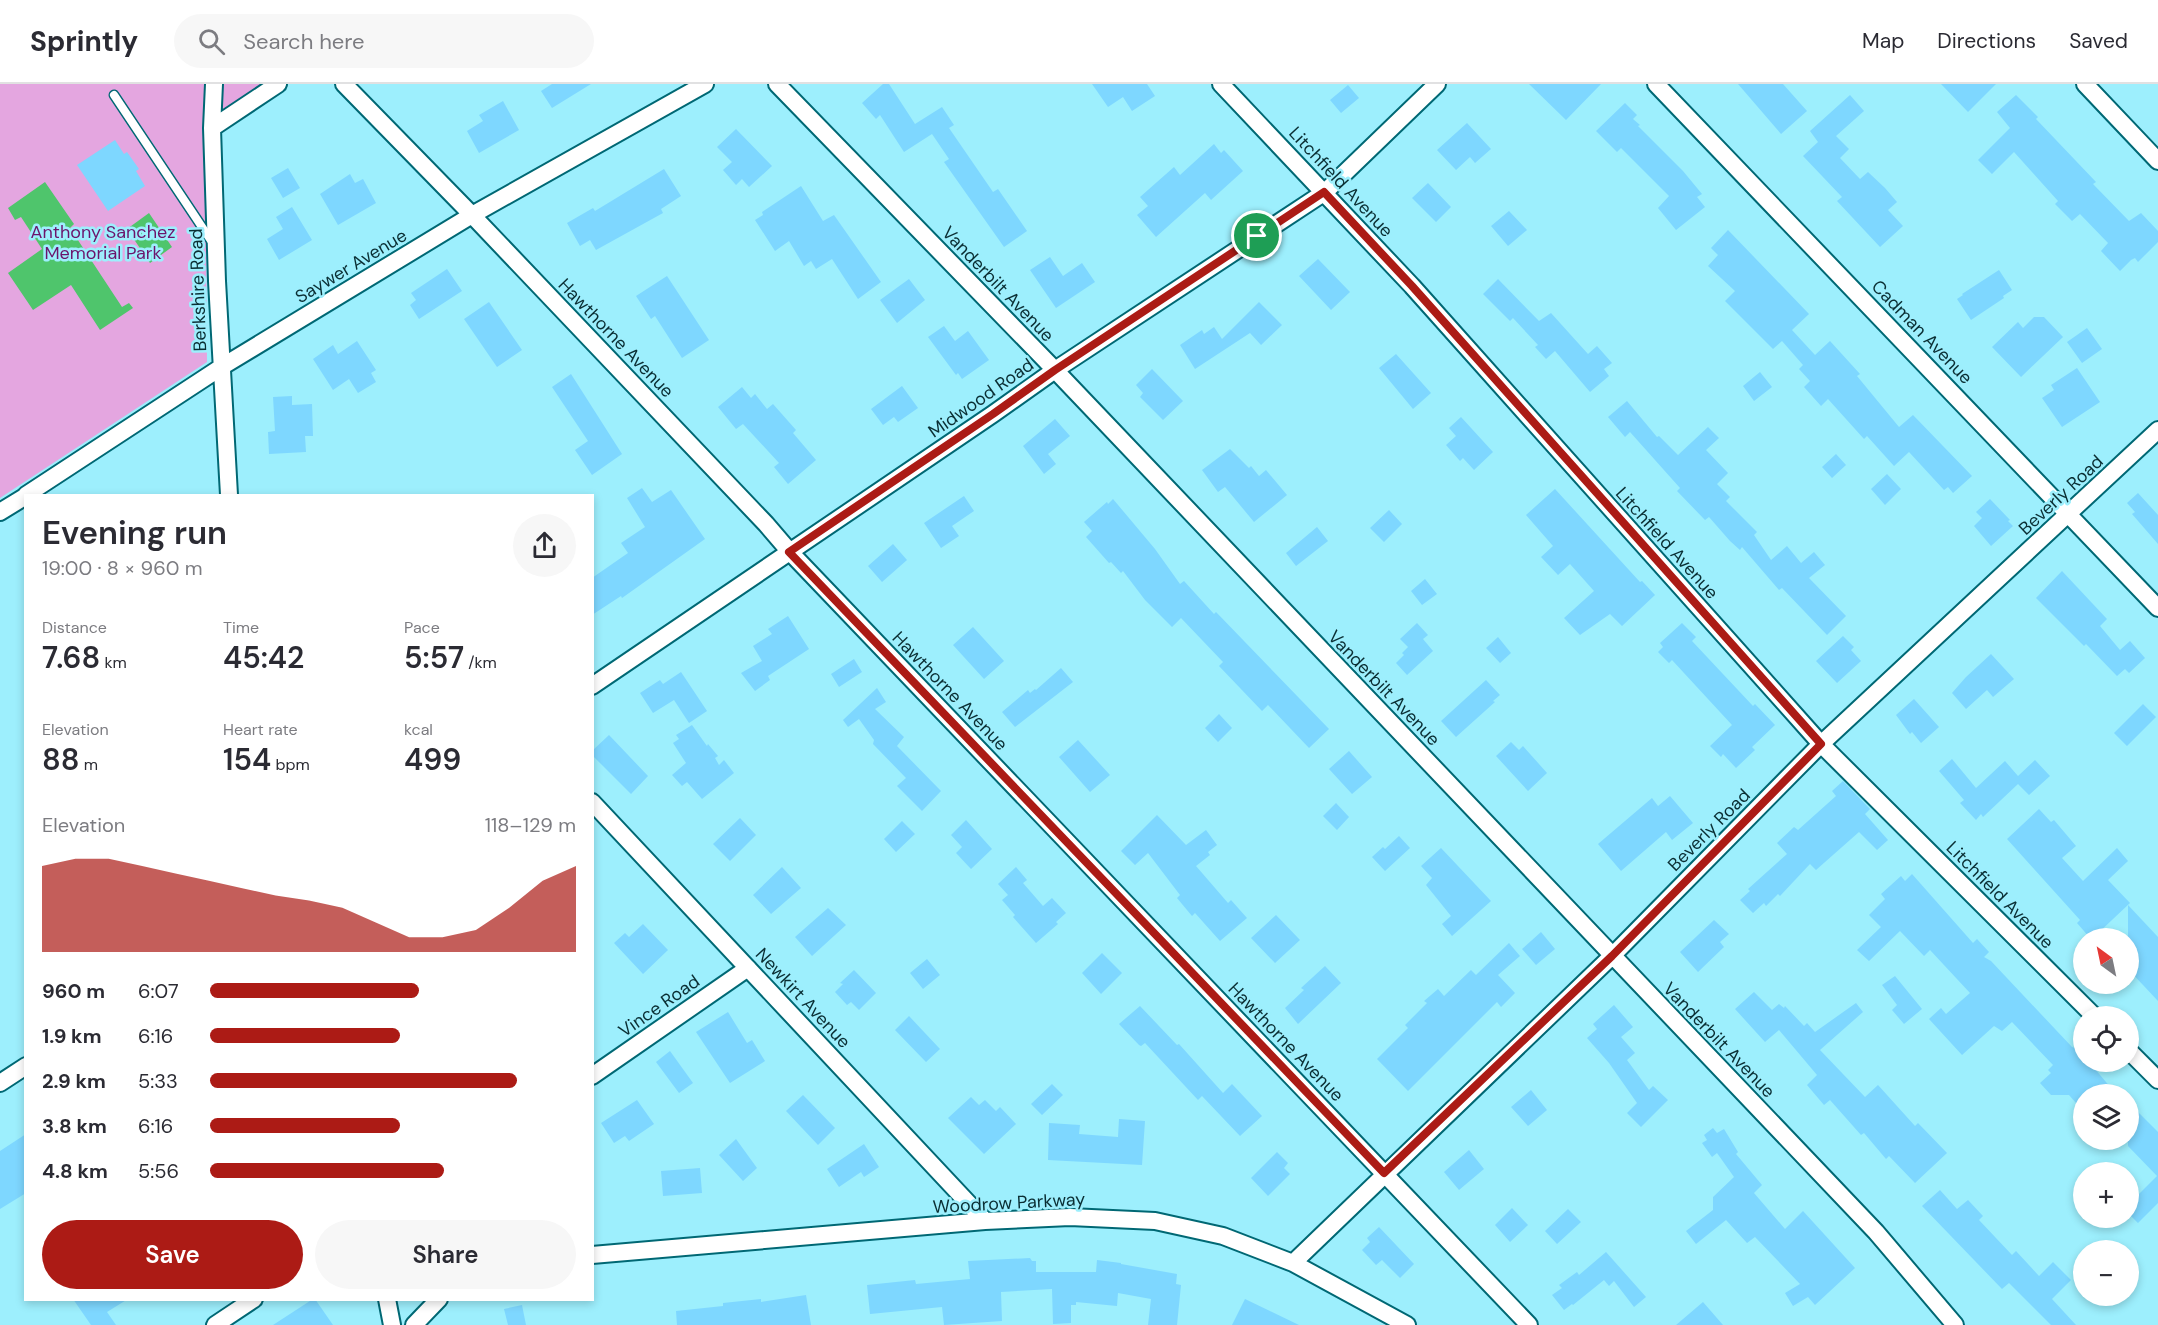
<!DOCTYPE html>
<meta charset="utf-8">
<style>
body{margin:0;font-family:"DM Sans",sans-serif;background:#f7f7f7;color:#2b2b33;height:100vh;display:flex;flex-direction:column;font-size:22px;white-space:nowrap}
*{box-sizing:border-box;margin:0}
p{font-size:20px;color:#7c7c81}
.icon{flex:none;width:33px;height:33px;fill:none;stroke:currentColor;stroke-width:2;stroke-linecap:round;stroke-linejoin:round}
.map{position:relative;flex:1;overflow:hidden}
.side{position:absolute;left:24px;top:410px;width:570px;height:807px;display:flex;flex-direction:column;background:#fff;border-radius:0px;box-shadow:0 3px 9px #0003}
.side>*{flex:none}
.needle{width:39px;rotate:327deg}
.fabs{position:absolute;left:2073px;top:844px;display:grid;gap:12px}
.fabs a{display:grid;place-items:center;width:66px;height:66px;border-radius:50%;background:#fff;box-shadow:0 3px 9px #0003;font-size:30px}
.pin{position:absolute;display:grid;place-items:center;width:51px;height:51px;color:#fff;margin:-26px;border:3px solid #fff;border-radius:50%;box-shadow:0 2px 6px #0007}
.round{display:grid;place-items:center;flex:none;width:63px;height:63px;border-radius:32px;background:#f7f7f7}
.head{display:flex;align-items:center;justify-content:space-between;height:102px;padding:0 18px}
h1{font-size:33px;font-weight:600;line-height:45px}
.metrics{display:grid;grid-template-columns:repeat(3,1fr);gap:9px;height:102px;padding:6px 18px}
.metrics div{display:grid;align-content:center}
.metrics b{font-size:30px;font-weight:600}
.metrics small{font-size:16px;font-weight:400}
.metrics p{font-size:16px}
.chart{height:168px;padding:12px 18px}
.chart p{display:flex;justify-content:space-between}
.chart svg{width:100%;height:108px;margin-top:6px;fill:#ac1b15;opacity:.7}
.cta{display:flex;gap:12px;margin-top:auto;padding:12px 18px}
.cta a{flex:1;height:69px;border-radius:36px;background:#ac1b15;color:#fff;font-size:24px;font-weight:600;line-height:69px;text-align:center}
.cta a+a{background:#f7f7f7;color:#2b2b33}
ul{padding:0 18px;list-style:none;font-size:20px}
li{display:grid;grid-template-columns:96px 72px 1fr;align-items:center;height:45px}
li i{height:15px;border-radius:8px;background:#ac1b15}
header{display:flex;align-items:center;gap:36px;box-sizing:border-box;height:84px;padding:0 30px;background:#fff;border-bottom:2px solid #e1e1e2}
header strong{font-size:28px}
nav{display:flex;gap:33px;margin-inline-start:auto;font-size:21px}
.search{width:420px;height:54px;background:#f7f7f7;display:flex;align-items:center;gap:15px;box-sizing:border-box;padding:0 21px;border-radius:33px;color:#7c7c81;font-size:22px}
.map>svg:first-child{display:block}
.green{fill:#e4a6e0}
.water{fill:#4fc56c}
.building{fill:#7ed7ff}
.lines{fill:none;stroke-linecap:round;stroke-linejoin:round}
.lane-casing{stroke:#006874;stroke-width:11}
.street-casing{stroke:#006874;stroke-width:20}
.lane{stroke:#fff;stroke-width:8}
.street{stroke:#fff;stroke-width:16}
.route-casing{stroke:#fff;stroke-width:12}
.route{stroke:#ac1b15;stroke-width:8}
.labels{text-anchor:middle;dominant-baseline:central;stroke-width:5;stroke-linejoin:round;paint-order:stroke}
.street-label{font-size:18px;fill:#0a2e33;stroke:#9deffd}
.park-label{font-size:18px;fill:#6c146b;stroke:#9deffd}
</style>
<header>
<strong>Sprintly</strong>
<div class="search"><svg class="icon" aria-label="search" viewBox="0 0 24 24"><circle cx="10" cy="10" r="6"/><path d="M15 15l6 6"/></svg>Search here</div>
<nav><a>Map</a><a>Directions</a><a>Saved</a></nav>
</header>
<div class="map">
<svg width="2158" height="1241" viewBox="0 0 2158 1241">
<rect width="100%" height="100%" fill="#9deffd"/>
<!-- green -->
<path class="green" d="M0 0H264L205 39 207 278 0 414Z"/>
<!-- water -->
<path class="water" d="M45 98 74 140 70 144 122 223 129 219 133 224 100 246 71 201 33 226 8 189 42 165 21 133 15 136 8 124Z
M149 129 172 163 150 179 127 145Z"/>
<!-- building -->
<path class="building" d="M552 0H591L552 24 541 7Z
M883 0H889L915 40 942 23 954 41 949 44 993 108 998 105 1027 147 1004 163 944 78 949 75 932 50 904 68 880 31 876 35 862 19Z
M1092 0H1147L1155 12 1132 27 1123 13 1108 23Z
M1529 0H1601L1566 36Z
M1738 0H1783L1807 27 1781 50Z
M1941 0H1996L1968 28Z
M1348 1 1359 14 1341 29 1330 16Z
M1850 11 1864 27 1836 52 1849 65 1840 74 1860 95 1868 88 1885 104 1897 118 1888 126 1903 142 1880 163 1837 117 1842 113 1803 72 1818 58 1810 47Z
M2016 11 2038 33 2036 35 2096 98 2093 100 2129 137 2141 129 2158 147V158L2138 178 2135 174 2131 176 2120 187 2101 167 2108 159 2080 130 2072 137 2055 120 2058 117 2014 68 1992 90 1978 76 2010 44 1997 28Z
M503 17 519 46 479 69 467 47 483 37 479 31Z
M1625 19 1637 31 1633 35 1640 41 1638 42 1683 87 1702 110 1697 113 1705 123 1676 146 1658 124 1669 112 1621 64 1617 68 1596 47Z
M1467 39 1491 65 1475 79 1470 73 1456 86 1437 66Z
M736 45 772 82 749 103 742 95 736 101 723 86 732 78 717 63Z
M115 56 124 70 127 68 139 85 136 87 145 102 108 127 77 81Z
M1214 60 1221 69 1224 66 1243 87 1211 116 1205 109 1156 153 1137 131 1148 122 1140 113 1174 83 1180 91Z
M288 84 300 104 283 114 271 94Z
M664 85 681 112 661 125 663 129 596 166 590 156 580 162 567 139 593 124 595 127Z
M350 90 355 99 363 95 376 119 338 141 320 110Z
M1428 99 1451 123 1436 138 1412 114Z
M801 102 823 137 834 131 881 198 858 215 832 175 816 185 811 177 804 182 789 157 775 167 755 136 763 131 762 128Z
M292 123 312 156 279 176 267 155 283 145 276 133Z
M1509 127 1527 146 1508 162 1491 142Z
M1728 146 1809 230 1792 246 1815 271 1830 257 1860 290 1857 292 1899 343 1913 331 1972 392 1953 409 1948 403 1944 406 1909 368 1894 382 1867 352 1864 355 1828 315 1821 322 1804 303 1810 297 1799 285 1803 281 1782 257 1773 265 1725 217 1735 207 1708 182 1718 171 1711 164Z
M1050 173 1063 192 1082 179 1095 198 1056 224 1030 186Z
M1318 175 1350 208 1331 226 1299 192Z
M447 185 462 207 419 235 410 221 416 216 411 209Z
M1999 186 2012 206 2003 212 2004 214 1971 236 1957 215 1963 211 1962 210Z
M667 192 709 256 682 274 655 232 651 235 636 212Z
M909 195 925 216 897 239 880 216Z
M1498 195 1539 237 1551 229 1588 270 1597 262 1612 279 1604 285 1609 292 1590 308 1555 267 1546 275 1535 263 1538 261 1513 234 1510 237 1483 210Z
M489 218 522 266 497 283 464 235Z
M1259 218 1282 241 1261 261 1250 249 1195 285 1180 261 1202 246 1204 250 1214 243 1222 255Z
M2034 233H2044L2063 253 2021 293 1992 263 2018 238 2023 244Z
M944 242 955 257 968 247 989 276 962 295 958 289 956 291 928 253Z
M2087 244 2102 265 2082 279 2067 258Z
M357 257 376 286 371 289 376 298 358 309 349 295 333 306 313 275 333 261 338 270Z
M1396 270 1431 309 1413 325 1379 284Z
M2077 284 2100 318 2062 343 2042 314 2054 306 2051 301Z
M1152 285 1183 317 1163 336 1140 313 1143 309 1136 301Z
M1760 288 1772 303 1754 317 1743 302Z
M571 290 622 370 592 391 575 366 588 357 552 303Z
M902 302 918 324 898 338 894 333 883 341 871 325Z
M742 303 751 314 755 310 767 325 773 320 796 346 793 349 816 376 788 400 774 383 779 379 743 340 736 345 718 323Z
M292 312V321L312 320 313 352H305L306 368 269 370 268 348 275 347 273 313Z
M1627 317 1657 353 1659 352 1678 371 1708 343 1719 354 1706 366 1728 389 1717 400 1730 413 1726 417 1757 448 1754 451 1771 476 1787 462 1801 479 1814 468 1825 481 1809 494 1846 532 1827 551 1782 504 1779 506 1742 463 1740 466 1730 457 1709 433 1705 436 1677 407 1680 404 1630 348 1625 353 1608 333Z
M1461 333 1493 368 1474 386 1463 374 1460 377 1446 361 1456 352 1449 344Z
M1055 335 1070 352 1048 370 1056 380 1044 390 1023 362Z
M1230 365 1249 384 1251 382 1259 392 1266 386 1287 411 1254 438 1225 403 1218 408 1202 386Z
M1836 370 1846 381 1832 394 1822 383Z
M1887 390 1901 405 1885 421 1871 405Z
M642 404 652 418 671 406 705 455 622 514 621 512 592 531V494L628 469 621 459 645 443 627 414Z
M1555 405 1640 498 1642 497 1655 511 1622 542 1610 530 1580 551 1564 534 1594 507 1570 480 1558 491 1541 473 1553 462 1526 431Z
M2138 409 2158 431V460L2132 430 2135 428 2127 419Z
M964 412 974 427 952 442 959 452 941 464 924 439Z
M1113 415 1155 465 1180 500 1184 497 1214 530 1216 528 1329 645 1309 664 1268 621 1262 627 1219 582 1223 578 1181 534 1172 543 1145 516 1123 487 1121 489 1111 478 1109 479 1086 453 1092 447 1084 438 1107 418 1108 420Z
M1990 415 2010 436 2008 437 2013 442 1991 462 1974 442 1982 434 1976 428Z
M1389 426 1402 440 1384 458 1370 444Z
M1317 443 1328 457 1296 482 1286 469Z
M893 460 907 476 882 498 868 482Z
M2062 487 2107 535 2100 542 2120 566 2130 557 2145 574 2129 589 2125 585 2117 592 2086 560 2084 562 2036 514Z
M1425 495 1437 510 1422 521 1411 507Z
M788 532 809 565 768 592 770 596 755 607 741 589 762 577 753 562 772 550 768 545Z
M1417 539 1428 551 1423 555 1433 567 1407 591 1396 579 1404 571 1402 569 1408 563 1400 555Z
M1682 539 1696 553 1692 557 1753 622 1755 620 1775 641 1752 663 1755 666 1736 684 1723 670 1721 673 1710 662 1732 641 1672 576 1669 579 1658 568 1663 563 1660 559Z
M973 543 1004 577 984 595 953 561Z
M1843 552 1854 563 1851 566 1861 577 1837 599 1816 577Z
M1498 553 1511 569 1500 579 1486 564Z
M1991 570 2014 595 1993 613 1987 606 1966 625 1952 609 1966 593Z
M854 575 862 588 839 603 831 590Z
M1061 584 1073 598 1015 643 1002 628 1028 606 1030 609 1035 605 1036 606Z
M681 588 707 627 689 639 674 616 653 629 640 609 660 596 663 600Z
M1486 596 1500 611 1493 617 1495 618 1456 653 1441 637Z
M877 604 886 618 875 625 904 653 897 662 941 707 922 727 897 702 906 694 873 660 874 656 859 635 848 643 843 636Z
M1914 615 1939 643 1921 659 1912 648 1910 650 1896 631Z
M2143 620 2156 633 2127 662 2114 649Z
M1219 630 1232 644 1218 658 1205 644Z
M692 641 707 662 708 660 718 672 715 674 719 681 724 676 734 689 702 715 687 698 682 702 672 691 686 679 673 659 679 655 676 651Z
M609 651 648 692 631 710 592 671V667Z
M1078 656 1110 691 1090 708 1059 673Z
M1511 658 1519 666 1523 662 1547 689 1528 707 1496 672Z
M1349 667 1372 693 1352 710 1329 685Z
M1952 675 1976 704 2005 677 2018 692 2035 676 2050 692 2029 711 2018 700 1983 733 1981 730 1976 736 1960 719 1964 716 1939 687Z
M1843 697 1870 725 1865 730 1888 756 1877 766 1859 748 1816 786 1810 780 1780 812 1778 810 1766 822 1764 819 1753 829 1740 816 1750 807 1748 805 1787 770 1777 759 1794 743 1798 746 1836 712 1832 707Z
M1670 712 1693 739 1672 756 1666 748 1621 787 1598 760 1652 714 1658 722Z
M1336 719 1349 733 1337 746 1323 732Z
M2039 725 2051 738 2054 736 2076 762 2062 774 2083 797 2117 764 2128 777 2108 796 2130 819 2095 852 2093 851 2090 854 2077 839 2080 836 2007 755Z
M1157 731 1186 761 1206 746 1217 761 1208 768 1210 771 1196 782 1228 819 1231 816 1247 834 1220 857 1195 829 1192 832 1177 814 1180 811 1148 769 1135 781 1121 767Z
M740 734 756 751 730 777 713 760Z
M966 736 992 765 971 785 956 769 962 763 951 751Z
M902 737 915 750 896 768 884 755Z
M1399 752 1410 764 1385 787 1372 773 1383 763 1385 765Z
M1441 764 1491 817 1452 852 1442 840 1451 832 1426 801 1432 794 1421 782Z
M782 783 801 804 771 830 753 811Z
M1016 783 1027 796 1023 799 1043 822 1052 814 1066 829 1056 838 1058 840 1036 859 1013 833 1015 831 1002 816 1008 811 998 800Z
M1912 790 1973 859 1977 855 1989 868 1984 873 1991 877 2072 963 2075 964 2084 955V978H2089L2117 1011H2084V1028L2069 1011H2051L2040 999 2051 989 2048 986 2053 981 2012 938 2002 947 1994 942 1962 971 1929 935 1941 924 1946 930 1970 909 1930 866 1924 872 1900 847 1869 877 1857 866 1881 843 1869 831 1885 815 1881 810 1901 792 1905 797Z
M2128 821 2158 853V917L2128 885Z
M828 824 846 841 812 872 795 853Z
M1276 831 1300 856 1275 879 1251 854Z
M1714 836 1729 850 1720 858 1724 863 1698 888 1680 868Z
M643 840 668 866 643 890 614 859 625 849 629 853Z
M1541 848 1555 865 1536 881 1522 865Z
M1509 859 1520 872 1498 891 1515 909 1501 923 1497 918 1408 1007 1377 975 1408 944 1405 941 1427 919 1424 917 1438 905 1444 912 1471 886 1476 891Z
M1102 869 1122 889 1101 910 1082 889Z
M927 875 940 891 923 905 910 889Z
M1325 882 1341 899 1298 940 1285 924 1304 906 1301 904Z
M854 886 876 909 859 926 851 918 847 921 835 908 843 900 840 899Z
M1895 892 1922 925 1904 940 1892 926 1897 921 1882 901Z
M1754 908 1772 926 1779 920 1784 924 1785 922 1804 942 1807 939 1815 948 1856 919 1863 928 1820 966 1865 1013 1878 1001 1915 1042 1918 1039 1947 1069 1915 1099 1889 1072 1886 1075 1864 1049 1861 1051 1830 1016 1824 1021 1807 1001 1817 991 1779 946 1765 958 1735 925Z
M1614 921 1633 943 1621 953 1635 969 1627 976 1649 1006 1653 1002 1668 1016 1641 1043 1627 1029 1637 1019 1609 979 1587 954 1597 945 1593 940Z
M1140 922 1177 961 1179 960 1223 1009 1232 1000 1262 1032 1240 1052 1202 1012 1198 1016 1145 959 1141 962 1139 961 1119 940Z
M728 928 747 959 752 956 765 977 730 999 696 948Z
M909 932 940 965 926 978 895 946Z
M670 967 693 999 679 1009 656 978Z
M1052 1000 1063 1011 1042 1031 1031 1020Z
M1531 1006 1547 1026 1528 1042 1511 1023Z
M803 1011 835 1044 818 1061 786 1027Z
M971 1013 979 1021 985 1016 996 1027 1000 1023 1016 1040 984 1070 948 1034Z
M637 1016 654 1040 629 1057 625 1052 614 1059 601 1039Z
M2128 1018 2158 1048V1119L2138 1139 2128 1129V1121L2157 1092 2128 1062Z
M1119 1035 1145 1037 1142 1081 1048 1076 1049 1039 1080 1041 1079 1050 1118 1053Z
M1713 1044 1717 1049 1724 1045 1738 1068 1736 1070 1762 1101 1754 1109 1785 1145 1803 1127 1855 1184 1815 1221 1808 1213 1793 1222 1785 1209 1800 1200 1755 1153 1747 1159 1726 1136 1696 1160 1686 1147 1713 1126V1113L1734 1093 1717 1069 1712 1073 1702 1059 1707 1056 1704 1051Z
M26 1050V1109L0 1125V1067Z
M736 1055 757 1084 743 1097 719 1071Z
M864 1060 879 1083 864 1093 861 1088 839 1103 827 1085Z
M1469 1066 1484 1085 1459 1106 1444 1088Z
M1277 1068 1288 1079 1284 1084 1290 1090 1268 1112 1251 1094Z
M700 1084 702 1109 663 1112 661 1087Z
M1940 1106 1957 1125 1968 1116 1983 1132 1979 1136 2012 1171 2016 1167 2039 1192 2053 1178 2071 1196 2052 1215 2076 1241H2051L2009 1199 2002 1205 1922 1122Z
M1512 1124 1528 1141 1510 1158 1495 1141Z
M1568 1125 1581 1138 1557 1160 1545 1147Z
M1379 1143 1414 1180 1400 1194 1382 1176 1376 1181 1362 1166 1370 1158 1367 1154Z
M1606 1168 1646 1213 1634 1223 1614 1197 1609 1202 1604 1196 1573 1221 1572 1220 1564 1226 1552 1211 1562 1204 1559 1201 1577 1188 1579 1191Z
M1030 1174 1032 1177H1036V1188H1096L1097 1176 1121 1179V1180L1177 1190 1176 1200 1181 1201 1177 1241H1148L1151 1215 1118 1209 1117 1222 1076 1218V1221H1071V1239L1053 1240 1052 1205 1001 1208 1002 1237 944 1241 942 1223 870 1230 867 1201 915 1196 916 1200 970 1195 968 1177Z
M806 1211 811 1241H677L676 1227 723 1222V1219L761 1215V1218Z
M73 1215H128L107 1228 116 1241H91Z
M313 1215H315L333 1241H273Z
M1245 1215 1299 1241H1232Z
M1703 1218 1723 1241H1676Z
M522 1221 526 1241H508L504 1225Z"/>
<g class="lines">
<defs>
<path id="lane" d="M114 11 212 158"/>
<path id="street" d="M214 0 212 44 217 197 229 411
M344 0 472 131 766 440 790 468 1529 1241
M777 0 1055 286 1876 1148 1955 1241
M1221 0 1412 202 1821 660 2095 933
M1656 0 2158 524
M2085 0 2158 77
M212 44 278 0
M26 411 223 282 472 131 705 0
M0 428 26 412
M592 602 993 330 1055 286 1325 108 1437 0
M592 718 985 1137
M2128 966 2158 996
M592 992 748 884
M0 999 26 982
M592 1171 985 1137 1070 1133 1155 1137 1223 1152 1293 1179 1407 1241
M1293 1179 1612 872 1821 660 2158 346
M387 1215 392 1241
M215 1241 254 1215
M414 1241 439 1215"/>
</defs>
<!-- lane casing -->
<use href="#lane" class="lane-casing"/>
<!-- street casing -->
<use href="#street" class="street-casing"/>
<!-- lane -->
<use href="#lane" class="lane"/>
<!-- street -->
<use href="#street" class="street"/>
</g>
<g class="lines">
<defs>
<path id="route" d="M1324 108 1412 202 1821 660 1612 872 1384 1089 789 468 993 330 1055 286Z"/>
</defs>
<!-- route casing -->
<use href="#route" class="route-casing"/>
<!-- route -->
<use href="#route" class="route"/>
</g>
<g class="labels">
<!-- street labels -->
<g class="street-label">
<text transform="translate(1341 98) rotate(47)">Litchfield Avenue</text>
<text transform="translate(351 182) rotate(-31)">Saywer Avenue</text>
<text transform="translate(998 200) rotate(46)">Vanderbilt Avenue</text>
<text transform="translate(198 206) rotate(-92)">Berkshire Road</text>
<text transform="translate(1922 248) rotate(46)">Cadman Avenue</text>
<text transform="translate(616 254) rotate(46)">Hawthorne Avenue</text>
<text transform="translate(981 314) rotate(-35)">Midwood Road</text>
<text transform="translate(2061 411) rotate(-43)">Beverly Road</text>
<text transform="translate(1667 459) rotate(48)">Litchfield Avenue</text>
<text transform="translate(1384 604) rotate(46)">Vanderbilt Avenue</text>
<text transform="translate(950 607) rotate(46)">Hawthorne Avenue</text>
<text transform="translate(1709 746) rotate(-45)">Beverly Road</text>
<text transform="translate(2000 811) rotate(45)">Litchfield Avenue</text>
<text transform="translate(803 914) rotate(47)">Newkirt Avenue</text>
<text transform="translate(659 922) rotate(-35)">Vince Road</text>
<text transform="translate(1719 956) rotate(46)">Vanderbilt Avenue</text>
<text transform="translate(1286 958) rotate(46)">Hawthorne Avenue</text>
<text transform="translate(1009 1119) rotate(-3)">Woodrow Parkway</text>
</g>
<!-- park labels -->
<g class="park-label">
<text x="103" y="148">Anthony Sanchez<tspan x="103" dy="21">Memorial Park</tspan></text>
</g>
</g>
</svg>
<div class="fabs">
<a><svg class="needle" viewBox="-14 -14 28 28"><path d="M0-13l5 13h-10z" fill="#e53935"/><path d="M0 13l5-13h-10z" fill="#7c7c81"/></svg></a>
<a><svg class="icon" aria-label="locate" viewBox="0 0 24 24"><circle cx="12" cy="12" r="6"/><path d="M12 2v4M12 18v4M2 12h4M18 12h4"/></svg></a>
<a><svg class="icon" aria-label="layers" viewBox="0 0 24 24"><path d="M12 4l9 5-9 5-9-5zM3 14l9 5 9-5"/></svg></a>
<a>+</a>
<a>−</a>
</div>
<div class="pin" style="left:1257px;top:152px;background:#1e9e55"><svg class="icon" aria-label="arrive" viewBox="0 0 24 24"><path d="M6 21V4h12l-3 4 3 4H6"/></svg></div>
<section class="side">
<div class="head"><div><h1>Evening run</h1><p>19:00 · 8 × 960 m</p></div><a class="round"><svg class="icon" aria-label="share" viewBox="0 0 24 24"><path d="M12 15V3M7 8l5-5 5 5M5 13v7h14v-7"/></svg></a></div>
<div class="metrics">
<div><p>Distance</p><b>7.68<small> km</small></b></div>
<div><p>Time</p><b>45:42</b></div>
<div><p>Pace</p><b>5:57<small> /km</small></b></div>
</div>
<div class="metrics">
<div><p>Elevation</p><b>88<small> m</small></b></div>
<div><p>Heart rate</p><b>154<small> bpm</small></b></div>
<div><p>kcal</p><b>499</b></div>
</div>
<div class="chart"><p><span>Elevation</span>118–129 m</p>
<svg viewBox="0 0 160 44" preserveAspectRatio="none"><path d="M0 44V9L10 6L20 6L30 9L40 12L50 15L60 18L70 21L80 23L90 26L100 32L110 38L120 38L130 35L140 26L150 15L160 9V44z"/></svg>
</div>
<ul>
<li><b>960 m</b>6:07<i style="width:57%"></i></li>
<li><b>1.9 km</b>6:16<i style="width:52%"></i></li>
<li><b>2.9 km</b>5:33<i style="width:84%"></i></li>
<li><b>3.8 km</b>6:16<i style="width:52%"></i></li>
<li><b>4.8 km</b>5:56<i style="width:64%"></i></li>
</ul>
<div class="cta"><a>Save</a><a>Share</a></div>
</section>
</div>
